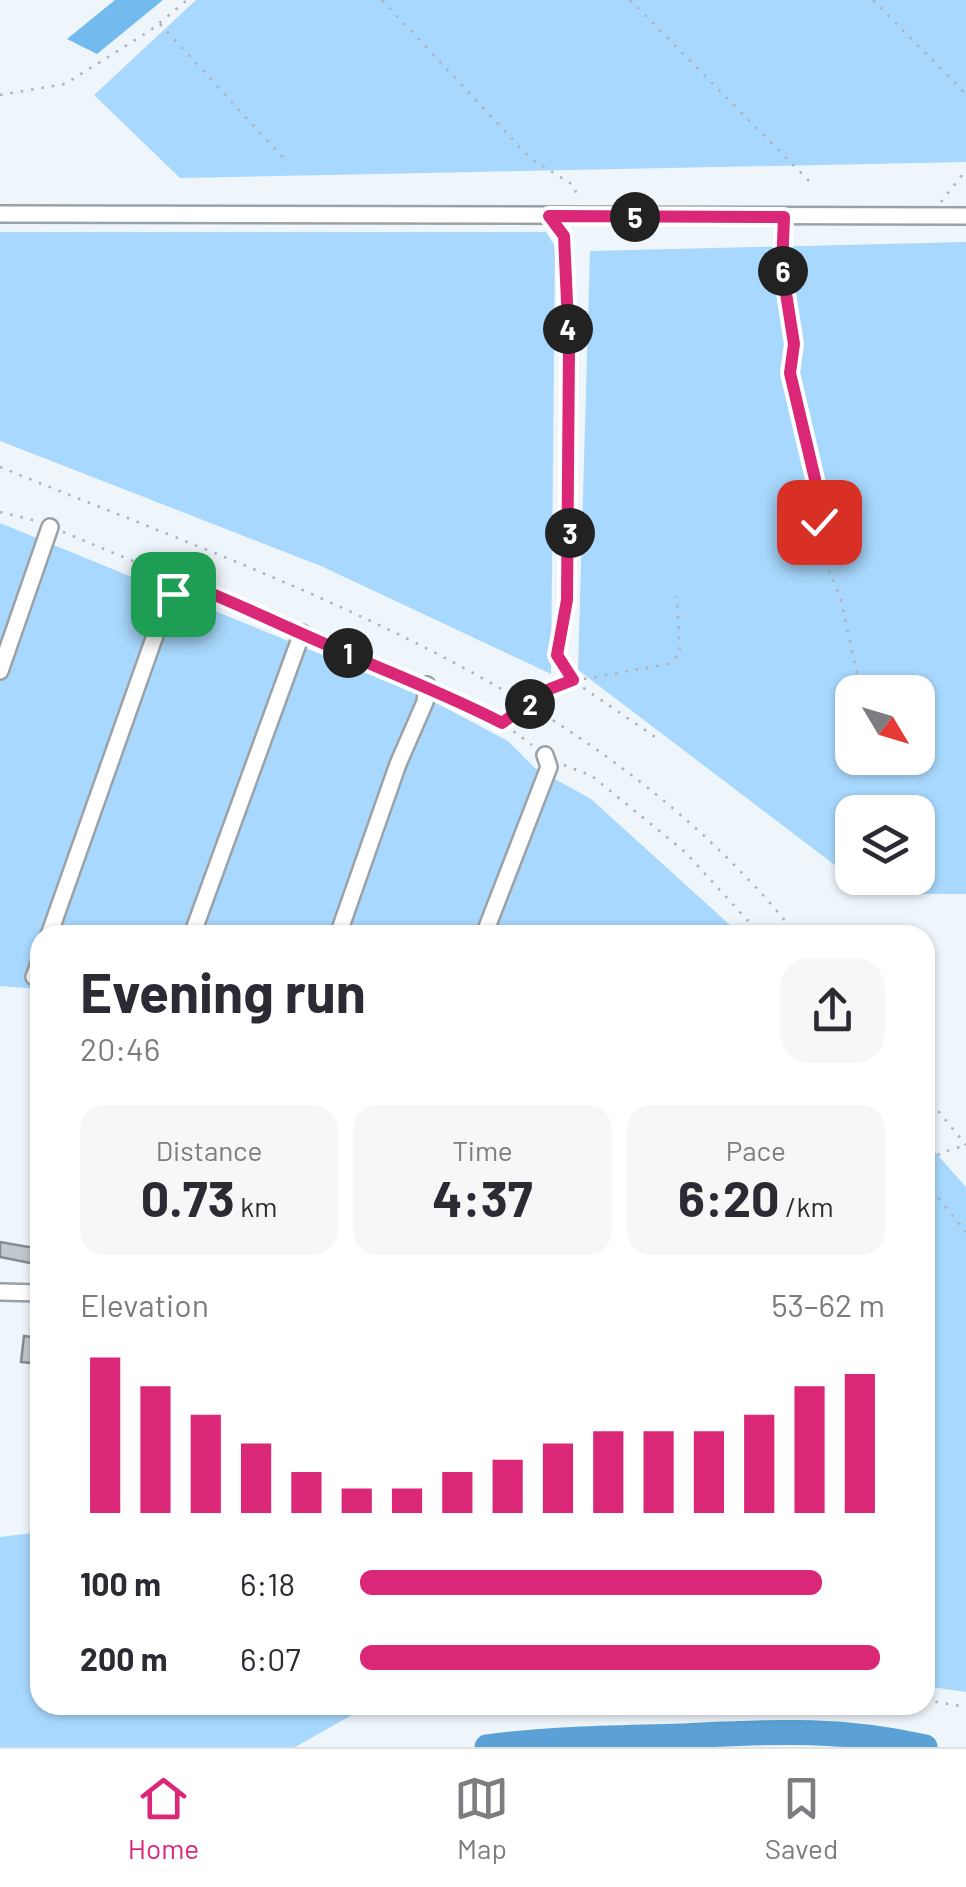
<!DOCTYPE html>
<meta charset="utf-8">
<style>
body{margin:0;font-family:Barlow,sans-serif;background:#f7f7f7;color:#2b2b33;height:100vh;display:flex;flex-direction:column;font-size:38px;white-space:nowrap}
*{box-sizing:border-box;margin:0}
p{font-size:32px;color:#7c7c81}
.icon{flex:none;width:55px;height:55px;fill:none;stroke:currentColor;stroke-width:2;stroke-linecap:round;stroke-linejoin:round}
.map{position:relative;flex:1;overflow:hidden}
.drawer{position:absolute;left:30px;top:925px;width:905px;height:790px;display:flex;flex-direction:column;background:#fff;border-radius:30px;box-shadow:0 2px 8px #0004}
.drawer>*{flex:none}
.needle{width:65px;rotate:128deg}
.fabs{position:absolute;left:835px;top:675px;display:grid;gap:20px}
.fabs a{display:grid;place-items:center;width:100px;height:100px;border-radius:20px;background:#fff;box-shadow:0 2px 8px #0004;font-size:50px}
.pin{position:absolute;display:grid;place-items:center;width:85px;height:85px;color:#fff;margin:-42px;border-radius:20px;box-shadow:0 5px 15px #0006}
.km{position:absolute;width:50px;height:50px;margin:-25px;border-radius:50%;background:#222;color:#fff;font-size:28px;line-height:50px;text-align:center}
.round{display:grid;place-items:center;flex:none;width:105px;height:105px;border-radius:30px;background:#f7f7f7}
.overview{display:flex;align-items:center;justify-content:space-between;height:170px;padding:0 50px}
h1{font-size:55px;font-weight:700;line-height:75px}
.stats{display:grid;grid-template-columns:repeat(3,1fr);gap:15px;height:170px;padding:10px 50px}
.stats div{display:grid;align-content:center;border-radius:25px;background:#f7f7f7;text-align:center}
.stats b{font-size:50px;font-weight:700}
.stats small{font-size:28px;font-weight:400}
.stats p{font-size:28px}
.chart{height:280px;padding:20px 50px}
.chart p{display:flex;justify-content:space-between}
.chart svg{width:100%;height:180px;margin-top:10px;stroke:#db2777;stroke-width:6}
ul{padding:0 50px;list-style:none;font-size:32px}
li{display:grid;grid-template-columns:160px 120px 1fr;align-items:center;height:75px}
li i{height:25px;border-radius:12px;background:#db2777}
.tab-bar{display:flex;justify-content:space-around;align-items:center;height:140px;border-top:2px solid #e1e1e2;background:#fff;font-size:28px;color:#7c7c81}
.tab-bar a{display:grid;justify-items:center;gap:5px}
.tab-bar .on{color:#db2777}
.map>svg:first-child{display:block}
.green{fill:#a8d8fd;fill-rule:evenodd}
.forest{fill:#73baef}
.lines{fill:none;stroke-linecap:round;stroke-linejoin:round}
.river{stroke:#5ba1d5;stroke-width:25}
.building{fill:#c2c9ce;stroke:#858b90;stroke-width:2.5}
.minor-casing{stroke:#9ba2a7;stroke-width:20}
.path{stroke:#abb1b5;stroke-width:2.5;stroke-dasharray:2.5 8;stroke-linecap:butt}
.minor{stroke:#fff;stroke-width:15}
.route-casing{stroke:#fff;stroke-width:20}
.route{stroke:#db2777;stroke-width:12}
</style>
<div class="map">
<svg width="966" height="1747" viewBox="0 0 966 1747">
<rect width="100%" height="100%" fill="#eff6fb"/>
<!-- green -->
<path class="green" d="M196 0H966V162L180 178 94 95Z
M546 232 555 246 551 674 321 566 0 441V232Z
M966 242V894H873L578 670 590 251ZM852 692H918V758H852ZM852 812H918V878H852Z
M0 523 423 696 508 741 535 768 591 799 741 935H40V989L0 986Z
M925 1141 966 1187V1692L925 1686Z
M40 1532V1705H370L295 1747H0V1537Z"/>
<!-- forest -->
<path class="forest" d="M115 0H163L97 54 67 39Z"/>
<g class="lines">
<!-- river -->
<path class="river" d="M487 1747C552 1738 615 1738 680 1736 768 1732 838 1727 925 1747"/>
</g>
<!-- building -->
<path class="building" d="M0 1242 40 1249V1265L0 1257Z
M24 1336 40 1338V1364L21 1362Z"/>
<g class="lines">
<defs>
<path id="minor" d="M0 214 966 216
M0 671 50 527
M49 935 175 579
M192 935 302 633
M338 935 398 764 425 702 427 685
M484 935 549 767 545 755
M34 977 40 961
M0 1292 40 1293"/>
</defs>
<!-- minor casing -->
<use href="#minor" class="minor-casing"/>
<!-- path -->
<path class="path" d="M382 0 530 158 573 185 579 200
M630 0 811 183
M873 0 966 94
M160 24 287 162
M0 95 65 84 151 30 187 0
M941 202 966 170
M559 229 564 236 571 490 567 600 557 655 566 676 658 739
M784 229 783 268 794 344 791 373 815 479 820 549 840 596 861 692
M0 467C289 585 593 682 797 935
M0 512 37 521
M63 532 162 573
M188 584 291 627
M316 640 415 680
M440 691 502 723 532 745
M502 723 547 690 573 681 668 664 680 653 677 596
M874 758V769
M564 765 592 776 685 852 761 935
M925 1095 966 1145
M925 1172 940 1153 963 1146
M925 1182 966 1232
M925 1700 966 1707"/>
<!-- minor -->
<use href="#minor" class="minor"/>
</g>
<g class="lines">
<defs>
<path id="route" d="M173 594 175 579C226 598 274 622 325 644 384 671 444 693 502 723L547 690 573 680 557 655 567 600 569 346 564 236 549 216 784 217 782 268 794 344 790 373 815 479 819 522"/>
</defs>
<!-- route casing -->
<use href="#route" class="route-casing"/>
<!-- route -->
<use href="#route" class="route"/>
</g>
</svg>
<div class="fabs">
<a><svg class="needle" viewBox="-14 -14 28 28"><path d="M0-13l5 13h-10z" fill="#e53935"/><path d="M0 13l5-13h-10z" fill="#7c7c81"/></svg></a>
<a><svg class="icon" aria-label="layers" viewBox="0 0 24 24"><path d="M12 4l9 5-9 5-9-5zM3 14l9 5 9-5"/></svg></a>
</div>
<div class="pin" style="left:173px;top:594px;background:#1e9e55"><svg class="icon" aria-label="arrive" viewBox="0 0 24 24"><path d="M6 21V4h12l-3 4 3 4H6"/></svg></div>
<div class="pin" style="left:819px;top:522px;background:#d93025"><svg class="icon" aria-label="check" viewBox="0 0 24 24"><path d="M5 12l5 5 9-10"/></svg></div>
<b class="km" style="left:348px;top:653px">1</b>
<b class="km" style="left:530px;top:704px">2</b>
<b class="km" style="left:570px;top:533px">3</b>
<b class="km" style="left:568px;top:329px">4</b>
<b class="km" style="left:635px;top:217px">5</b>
<b class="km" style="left:783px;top:271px">6</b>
<section class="drawer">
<div class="overview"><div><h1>Evening run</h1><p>20:46</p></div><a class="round"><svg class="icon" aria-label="share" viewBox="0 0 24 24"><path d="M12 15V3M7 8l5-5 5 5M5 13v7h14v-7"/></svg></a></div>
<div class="stats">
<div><p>Distance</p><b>0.73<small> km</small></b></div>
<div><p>Time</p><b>4:37</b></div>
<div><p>Pace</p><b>6:20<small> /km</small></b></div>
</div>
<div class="chart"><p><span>Elevation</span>53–62 m</p>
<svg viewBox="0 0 160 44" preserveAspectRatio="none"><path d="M5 44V6M15 44V13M25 44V20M35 44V27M45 44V34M55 44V38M65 44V38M75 44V34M85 44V31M95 44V27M105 44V24M115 44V24M125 44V24M135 44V20M145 44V13M155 44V10"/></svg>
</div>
<ul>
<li><b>100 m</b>6:18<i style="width:88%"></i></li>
<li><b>200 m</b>6:07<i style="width:99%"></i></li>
</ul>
</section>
</div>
<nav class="tab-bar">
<a class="on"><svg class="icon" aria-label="home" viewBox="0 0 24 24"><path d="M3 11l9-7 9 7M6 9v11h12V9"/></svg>Home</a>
<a><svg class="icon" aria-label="map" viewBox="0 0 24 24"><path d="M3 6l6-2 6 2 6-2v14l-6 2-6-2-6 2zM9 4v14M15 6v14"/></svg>Map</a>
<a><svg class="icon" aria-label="saved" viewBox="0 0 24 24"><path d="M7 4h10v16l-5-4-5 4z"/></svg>Saved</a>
</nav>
